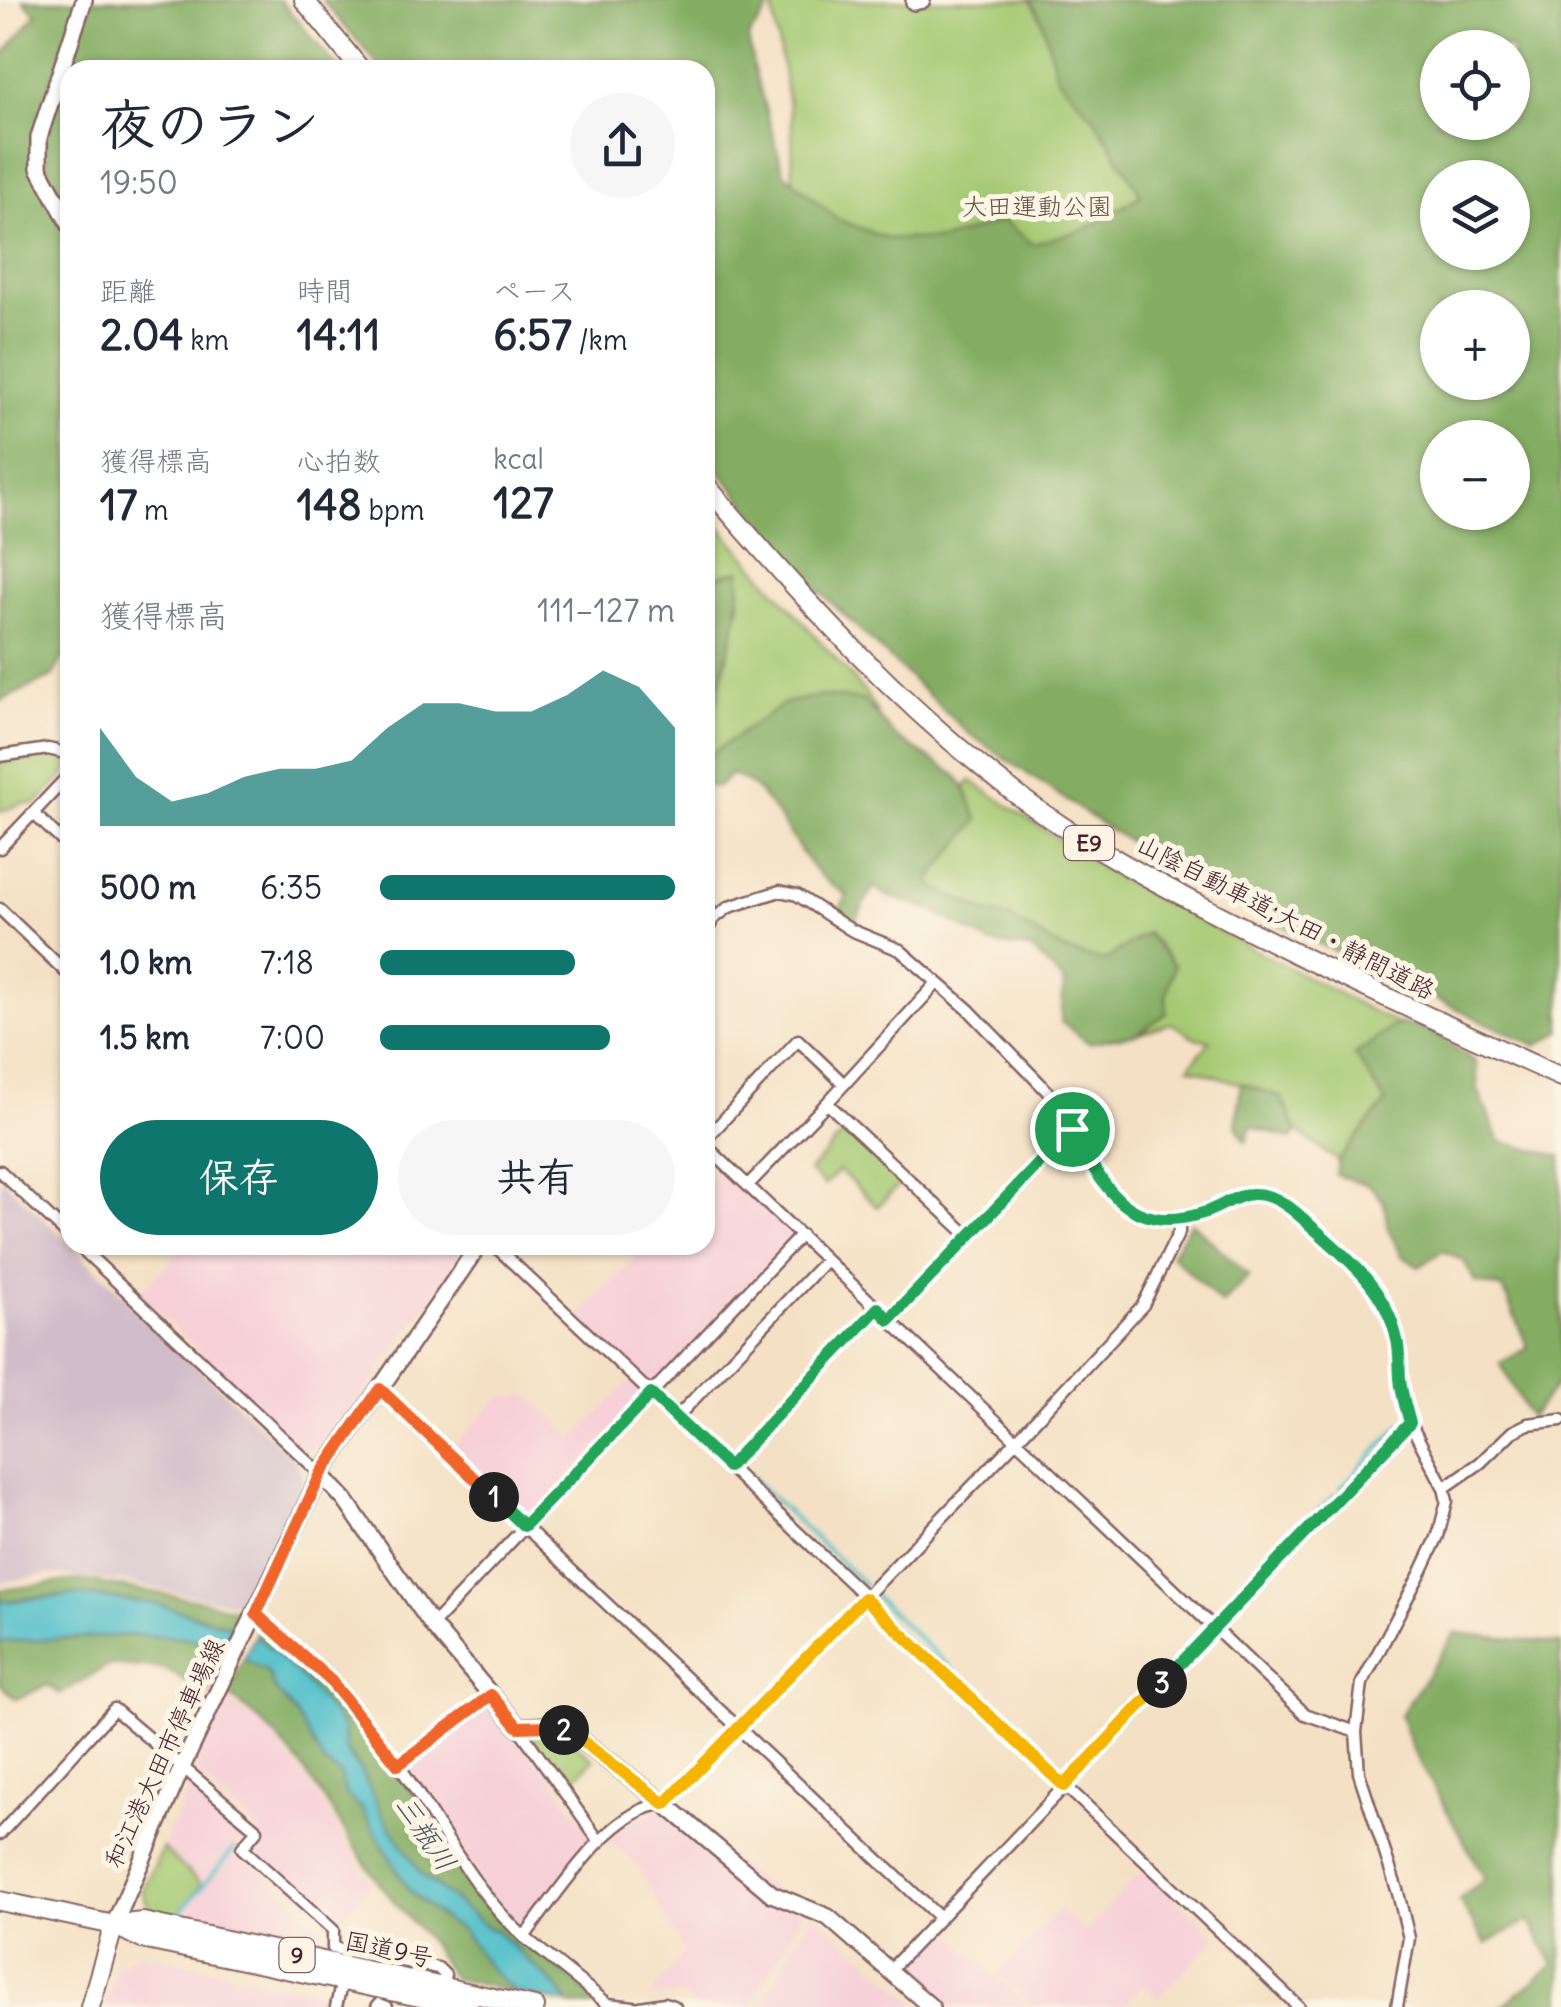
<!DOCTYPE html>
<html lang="ja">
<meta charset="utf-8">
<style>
body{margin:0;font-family:Delius,"Klee One",sans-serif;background:#f6f6f7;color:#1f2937;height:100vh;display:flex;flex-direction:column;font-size:38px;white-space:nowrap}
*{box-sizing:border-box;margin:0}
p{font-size:32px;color:#747a83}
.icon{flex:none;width:55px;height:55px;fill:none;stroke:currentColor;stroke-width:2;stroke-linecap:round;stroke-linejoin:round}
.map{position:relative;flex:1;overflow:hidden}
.side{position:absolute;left:60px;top:60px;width:655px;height:1195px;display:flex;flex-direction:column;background:#fff;border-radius:30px;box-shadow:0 2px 8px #0004}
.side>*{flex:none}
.buttons{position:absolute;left:1420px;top:30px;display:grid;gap:20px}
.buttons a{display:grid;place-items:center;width:110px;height:110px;border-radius:50%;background:#fff;box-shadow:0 2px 8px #0004;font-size:50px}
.pin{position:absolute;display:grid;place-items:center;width:85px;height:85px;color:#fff;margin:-42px;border:5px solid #fff;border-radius:50%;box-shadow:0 2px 10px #0007}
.km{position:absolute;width:50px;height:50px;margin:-25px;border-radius:50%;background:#222;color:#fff;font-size:28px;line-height:50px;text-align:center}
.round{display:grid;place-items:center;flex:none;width:105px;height:105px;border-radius:52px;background:#f6f6f7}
.head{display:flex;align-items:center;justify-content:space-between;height:170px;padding:0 40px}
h1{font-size:55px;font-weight:700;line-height:75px}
.figures{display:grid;grid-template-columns:repeat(3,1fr);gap:15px;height:170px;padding:10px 40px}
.figures div{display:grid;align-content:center}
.figures b{font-size:42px;font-weight:700}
.figures small{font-size:28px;font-weight:400}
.figures p{font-size:28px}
.chart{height:280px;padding:20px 40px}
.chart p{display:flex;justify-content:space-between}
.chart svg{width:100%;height:180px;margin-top:10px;fill:#0f766e;opacity:.7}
.button{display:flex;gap:20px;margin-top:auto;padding:20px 40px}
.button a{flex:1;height:115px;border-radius:60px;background:#0f766e;color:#fff;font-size:40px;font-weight:700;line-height:115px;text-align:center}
.button a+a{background:#f6f6f7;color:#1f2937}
ul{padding:0 40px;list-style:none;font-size:32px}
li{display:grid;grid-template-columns:160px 120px 1fr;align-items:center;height:75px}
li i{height:25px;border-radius:12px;background:#0f766e}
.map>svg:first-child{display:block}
.built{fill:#f6cfd7}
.industrial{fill:#d1bdc9}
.green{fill:#a5c972;stroke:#78744e;stroke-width:2.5}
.forest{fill:#84ad64;stroke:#676648;stroke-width:2.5;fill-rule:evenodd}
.water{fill:#53c0ca;stroke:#4e707a;stroke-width:2.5}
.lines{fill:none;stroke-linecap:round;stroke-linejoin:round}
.stream{stroke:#53c0ca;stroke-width:4}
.street-casing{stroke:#866361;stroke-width:15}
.secondary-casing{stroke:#866361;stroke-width:20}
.highway-casing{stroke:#866361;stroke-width:22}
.street{stroke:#fff;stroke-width:10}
.secondary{stroke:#fff;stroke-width:15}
.highway{stroke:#fff;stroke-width:18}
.split-1-casing{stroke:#fff;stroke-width:20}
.split-2-casing{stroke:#fff;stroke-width:20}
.split-3-casing{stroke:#fff;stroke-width:20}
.split-4-casing{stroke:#fff;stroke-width:20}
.split-1{stroke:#22a559;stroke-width:12}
.split-2{stroke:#f0652b;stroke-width:12}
.split-3{stroke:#f5b400;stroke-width:12}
.split-4{stroke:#22a559;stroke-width:12}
.labels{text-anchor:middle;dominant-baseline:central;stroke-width:10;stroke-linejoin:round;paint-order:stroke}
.shield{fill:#fcf5e5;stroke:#7f5f63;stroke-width:2.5}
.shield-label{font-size:22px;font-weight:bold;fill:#4a1f2b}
.park-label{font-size:25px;fill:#655240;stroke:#fcf5e5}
.street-label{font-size:25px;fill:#4a1f2b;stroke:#fcf5e5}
.water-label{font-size:28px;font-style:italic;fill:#4d5763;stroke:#fcf5e5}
</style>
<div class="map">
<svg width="1561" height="2007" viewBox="0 0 1561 2007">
<rect width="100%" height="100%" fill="#fcf5e5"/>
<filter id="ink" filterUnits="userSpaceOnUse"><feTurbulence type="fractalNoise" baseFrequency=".01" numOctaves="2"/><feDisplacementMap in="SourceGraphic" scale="20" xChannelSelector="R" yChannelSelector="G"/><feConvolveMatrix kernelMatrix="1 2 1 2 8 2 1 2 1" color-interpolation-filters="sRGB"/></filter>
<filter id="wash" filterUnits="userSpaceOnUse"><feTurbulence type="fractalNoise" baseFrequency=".0048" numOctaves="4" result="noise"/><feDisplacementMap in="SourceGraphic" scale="40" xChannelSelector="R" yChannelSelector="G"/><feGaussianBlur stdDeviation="2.25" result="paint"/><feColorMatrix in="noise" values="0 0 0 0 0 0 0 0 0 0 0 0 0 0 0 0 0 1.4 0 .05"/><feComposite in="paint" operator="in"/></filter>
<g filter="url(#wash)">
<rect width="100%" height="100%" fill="#f4e1c5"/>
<!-- built -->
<path class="built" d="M723 1165 796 1235 651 1388 577 1318 647 1245H705V1184Z
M185 1245H468L335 1436 313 1449 299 1446 139 1294Z
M631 1380 646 1396 528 1519 523 1520 450 1450 500 1397 529 1395 575 1438Z
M223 1699 257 1721 272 1736 315 1792 371 1884 336 1925 249 1847 260 1831 203 1779 194 1765Z
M487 1704 491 1705 553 1778 585 1825 592 1843 520 1931 502 1913 405 1770 407 1763Z
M191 1782 200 1784 250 1831 236 1848 330 1934 320 1944 328 1952 176 1916 202 1885 163 1848Z
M655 1808H663L804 1912 750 2007H693L692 2002 683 1996H649L684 1952 639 1868 608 1838Z
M1144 1868 1217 1937 1158 1999 1143 1985 1122 2007H1034L999 1973 1059 1909 1085 1932Z
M811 1914 827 1924 921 2007H760Z
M942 1923 954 1937 1028 2007H937L895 1969Z
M138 1953 324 1993 322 2005 105 2007 117 1966Z"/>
<!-- industrial -->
<path class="industrial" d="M0 1177 296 1461 303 1480 299 1501 247 1606 129 1583 50 1574 0 1583Z"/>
<!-- green -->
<path class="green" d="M771 0H1093L1205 393 793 201 792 124Z
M705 510 866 694 878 714C864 701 856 699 837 698 768 692 757 738 705 758V736L708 734 740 605 739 571 722 574 705 582Z
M50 756 70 761V769L36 804 23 803 0 812V762Z
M971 781 1113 875 1396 1024 1355 1055 1386 1102 1338 1161 1297 1131 1281 1097 1189 1067 1210 1041 1196 1038 1171 1023 1136 1034 1167 1013 1166 996 1174 965 1147 933 1104 961 1066 951 1010 918 986 912 937 889 929 881 978 820 965 788Z
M848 1129 903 1181 877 1207 839 1170 824 1185 809 1171Z
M527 1732 562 1733 594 1759 567 1786Z
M163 1848 202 1885 176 1916 150 1909 142 1892Z"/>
<!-- forest -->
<path class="forest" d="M23 0H78L32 143 41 187 70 237V655L62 659 52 677 0 701V59L36 14Z
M92 0H280L339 70H70V198H61C53 182 44 166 44 147 43 108 77 39 92 0Z
M322 0H765L768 11 748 37 753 66 784 173 837 219 885 238 943 240 1003 221 1033 244 1086 229 1141 195 1095 119 1057 77 1042 21 1030 0H1561V1031L1536 1046 1237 905 1110 830 968 733 817 589 705 454V70H383ZM1438 48H1512V122H1438ZM1438 178H1512V252H1438ZM1438 308H1512V382H1438ZM1438 438H1512V512H1438Z
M740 570C741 616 731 633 722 674 717 695 718 719 705 736V582Z
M819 696 863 700 896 737 957 776 965 788 978 820 929 880 937 889 986 912 1010 918 1066 951 1104 961 1146 933 1174 965 1166 996 1167 1013 1136 1034 1089 1043 1061 1022 1064 981 1031 949 992 944 930 909 888 896 873 887 852 927 836 916 847 895C836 887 823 880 815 870 789 840 769 786 731 774L718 787 705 785V758L785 703Z
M1396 1024 1428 1027 1476 1063 1478 1090 1500 1142 1561 1156V1379L1530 1418 1500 1363 1528 1348 1503 1289 1475 1282 1464 1261 1443 1251 1419 1267 1402 1256 1388 1229 1384 1202 1369 1185 1336 1175 1338 1161 1386 1102 1355 1055Z
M1241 1083 1281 1097 1297 1131 1292 1139 1251 1126 1246 1142 1236 1126Z
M1191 1222 1249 1276 1222 1304 1171 1255Z
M79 1580 203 1601 247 1613 238 1629C161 1601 82 1587 0 1602V1590Z
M263 1623 299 1655 384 1750 494 1914 604 2007 569 2004 556 1986 495 1929 491 1930 422 1875 382 1815 361 1771 345 1748 341 1734 301 1677 255 1635Z
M1455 1633 1561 1644V2007H1501L1554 1965 1529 1920 1486 1944 1459 1900 1485 1879 1412 1748 1400 1716Z
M133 1635 183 1637 229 1648 207 1694 163 1668 109 1665 60 1694 48 1685 16 1699 0 1684V1642Z
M244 1659 268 1672 274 1687 296 1714 324 1763 340 1774 346 1795 361 1808 409 1890 444 1920 463 1931 486 1964 515 1993 452 1978C444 1965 437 1951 427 1939 411 1919 391 1901 377 1880 328 1810 299 1743 226 1694Z"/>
<!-- water -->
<path class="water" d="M77 1595 158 1604 238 1629 229 1648 183 1637 133 1635 0 1642V1602Z
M255 1635 301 1677 342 1725 345 1748 352 1761 361 1771 382 1814 422 1875 491 1930 494 1929 556 1986 569 2004 515 1993 486 1964 463 1931 444 1920 409 1890 361 1808 346 1795 340 1774 324 1763 296 1714 274 1687 268 1672 244 1659Z"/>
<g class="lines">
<!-- stream -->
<path class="stream" d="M739 1466 865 1585
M1340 1489 1402 1424
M875 1597 1064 1775 1207 1627
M1214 1621 1334 1495
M177 1916 235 1848"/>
</g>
</g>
<g filter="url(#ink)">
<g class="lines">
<defs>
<path id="street" d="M0 756 48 749 70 754
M33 813 70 848
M0 848 70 774
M0 909 70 976
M709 922 729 907 780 891 797 895 851 930 900 950 969 1010 1050 1094 1094 1171 1121 1203 1152 1219 1179 1221 1247 1194H1263L1276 1199 1292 1209 1353 1263 1383 1301 1399 1344 1400 1381 1410 1423 1444 1488 1447 1501 1438 1536 1421 1572 1362 1683 1356 1732 1359 1773 1398 1893 1409 1938 1397 2007
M827 1103 936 984
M705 1140 798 1040 844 1084
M705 1145 1305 1714 1356 1732
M0 1171 70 1237
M748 1185 827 1103 969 1236
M78 1245 321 1474
M494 1245 1299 2007
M889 1320 1072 1129
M379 1389 940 1918
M676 1418 826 1260
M728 1467 878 1308
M1444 1488 1480 1463 1512 1432 1528 1424 1561 1420
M256 1614C311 1660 361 1711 402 1770 442 1828 472 1889 524 1937
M432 1625 801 1235
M518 1727 599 1841
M398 1765 491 1695
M0 1834 114 1709 257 1830 242 1848 333 1930V1948L438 1968 445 1975 442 1991
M890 1970 1410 1423
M336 2007 343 1976
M377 2007 379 2004 387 2007
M634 2007 608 2004 524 1937C555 1897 611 1806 665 1804L1017 1440 1143 1305 1179 1232V1221
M640 2007 665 2003 675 2007"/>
<path id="secondary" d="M914 2 922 0
M70 225 39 168V137L84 0
M705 903 709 922 705 928
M321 1474 345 1500 432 1625 518 1727 549 1725 573 1734 665 1804 772 1894 828 1917 931 2007
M114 1925 182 1767 321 1474 479 1245"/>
<path id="highway" d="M304 0 361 70
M705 484C801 597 898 704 1016 794 1081 843 1153 881 1225 918 1335 975 1448 1026 1561 1077
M0 1901 114 1925 142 1939 468 2007
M115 1925 143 1922 535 2007
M90 2007 114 1925"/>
</defs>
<!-- street casing -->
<use href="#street" class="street-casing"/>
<!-- secondary casing -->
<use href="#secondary" class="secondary-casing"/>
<!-- highway casing -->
<use href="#highway" class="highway-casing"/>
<!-- street -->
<use href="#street" class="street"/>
<!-- secondary -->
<use href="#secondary" class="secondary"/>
<!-- highway -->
<use href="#highway" class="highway"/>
</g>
</g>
<g class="lines" filter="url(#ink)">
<defs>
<path id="split-1" d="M494 1497 524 1526 651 1394 728 1467 878 1308 889 1320 1072 1129"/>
<path id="split-2" d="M494 1497 380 1389 321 1474 256 1614 331 1681 398 1765 491 1695 518 1727 549 1726 564 1730"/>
<path id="split-3" d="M564 1730 573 1734 665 1804 864 1598 1064 1786 1162 1683"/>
<path id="split-4" d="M1072 1129C1102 1186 1128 1237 1203 1213 1219 1208 1236 1195 1252 1194 1276 1193 1295 1211 1311 1226 1349 1259 1386 1289 1397 1340 1400 1352 1399 1365 1400 1378 1401 1393 1406 1408 1410 1423L1162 1683"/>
</defs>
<!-- split-1 casing -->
<use href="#split-1" class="split-1-casing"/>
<!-- split-2 casing -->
<use href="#split-2" class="split-2-casing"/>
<!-- split-3 casing -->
<use href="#split-3" class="split-3-casing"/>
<!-- split-4 casing -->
<use href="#split-4" class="split-4-casing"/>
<!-- split-1 -->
<use href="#split-1" class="split-1"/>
<!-- split-2 -->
<use href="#split-2" class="split-2"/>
<!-- split-3 -->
<use href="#split-3" class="split-3"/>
<!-- split-4 -->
<use href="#split-4" class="split-4"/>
</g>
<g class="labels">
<!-- shield labels -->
<g class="shield">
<rect x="1064" y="826" width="50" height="34" rx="8"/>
<rect x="279.5" y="1938" width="35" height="34" rx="8"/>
</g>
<g class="shield-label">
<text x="1089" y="843">E9</text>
<text x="297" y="1955">9</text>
</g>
<!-- park labels -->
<g class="park-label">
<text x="1037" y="206">大田運動公園</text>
</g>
<!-- street labels -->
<g class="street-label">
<text transform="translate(1286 917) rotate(27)">山陰自動車道;大田・静間道路</text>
<text transform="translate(164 1753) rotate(-65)">和江港大田市停車場線</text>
<text transform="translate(389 1949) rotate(12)">国道9号</text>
</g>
<!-- water labels -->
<g class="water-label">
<text transform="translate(426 1833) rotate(56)">三瓶川</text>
</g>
</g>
</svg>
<div class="buttons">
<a><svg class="icon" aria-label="locate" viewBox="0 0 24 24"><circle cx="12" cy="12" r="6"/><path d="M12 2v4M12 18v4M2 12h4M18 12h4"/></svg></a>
<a><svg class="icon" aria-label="layers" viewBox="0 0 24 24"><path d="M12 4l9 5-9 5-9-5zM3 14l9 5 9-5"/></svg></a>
<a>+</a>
<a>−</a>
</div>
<div class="pin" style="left:1072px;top:1129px;background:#1e9e55"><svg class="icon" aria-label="arrive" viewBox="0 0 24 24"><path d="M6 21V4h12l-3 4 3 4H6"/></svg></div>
<b class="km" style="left:494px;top:1497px">1</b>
<b class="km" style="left:564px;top:1730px">2</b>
<b class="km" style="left:1162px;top:1683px">3</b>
<section class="side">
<div class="head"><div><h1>夜のラン</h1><p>19:50</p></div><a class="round"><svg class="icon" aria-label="share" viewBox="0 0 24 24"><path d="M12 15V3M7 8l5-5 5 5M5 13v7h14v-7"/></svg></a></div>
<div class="figures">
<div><p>距離</p><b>2.04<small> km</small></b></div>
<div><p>時間</p><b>14:11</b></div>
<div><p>ペース</p><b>6:57<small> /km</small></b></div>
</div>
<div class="figures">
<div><p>獲得標高</p><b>17<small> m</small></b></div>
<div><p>心拍数</p><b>148<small> bpm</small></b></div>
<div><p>kcal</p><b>127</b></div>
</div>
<div class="chart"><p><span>獲得標高</span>111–127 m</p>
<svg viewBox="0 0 160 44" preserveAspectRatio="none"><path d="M0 44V20L10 32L20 38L30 36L40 32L50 30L60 30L70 28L80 20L90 14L100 14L110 16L120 16L130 12L140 6L150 10L160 20V44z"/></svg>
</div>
<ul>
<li><b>500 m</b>6:35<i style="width:100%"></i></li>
<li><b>1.0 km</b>7:18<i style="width:66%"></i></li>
<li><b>1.5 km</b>7:00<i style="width:78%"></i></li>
</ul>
<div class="button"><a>保存</a><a>共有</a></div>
</section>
</div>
